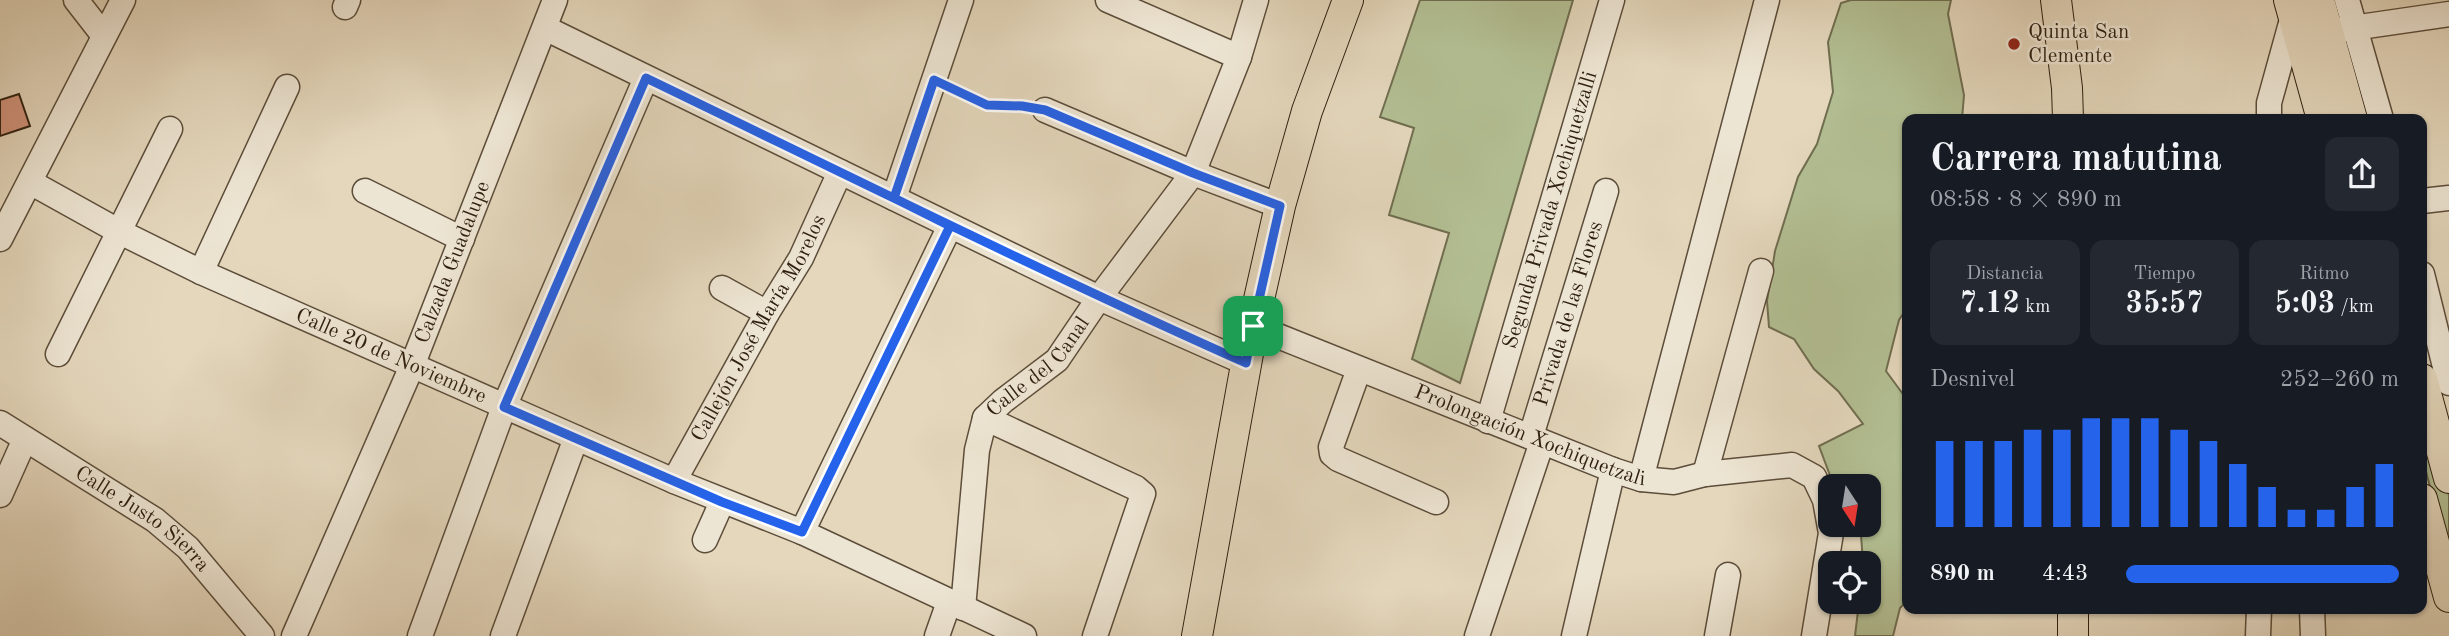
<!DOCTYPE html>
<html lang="es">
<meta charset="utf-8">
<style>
body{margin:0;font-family:"Old Standard TT",serif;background:#242831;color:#f1f3f6;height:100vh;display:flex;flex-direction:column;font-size:26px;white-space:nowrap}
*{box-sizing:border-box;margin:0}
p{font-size:23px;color:#9ea1a6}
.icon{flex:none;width:38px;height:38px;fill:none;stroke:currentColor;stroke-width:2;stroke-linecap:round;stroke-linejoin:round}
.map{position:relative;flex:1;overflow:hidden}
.panel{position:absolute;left:1902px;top:114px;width:525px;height:500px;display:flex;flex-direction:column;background:#171b24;border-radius:14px;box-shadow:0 2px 5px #0004}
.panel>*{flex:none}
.needle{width:46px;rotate:168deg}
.tools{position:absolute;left:1818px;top:474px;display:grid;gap:14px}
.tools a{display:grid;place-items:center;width:63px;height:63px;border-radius:14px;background:#171b24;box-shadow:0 2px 5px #0004;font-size:35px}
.pin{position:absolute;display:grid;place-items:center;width:60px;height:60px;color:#fff;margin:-30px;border-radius:14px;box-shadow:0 4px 10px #0006}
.round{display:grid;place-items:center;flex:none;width:74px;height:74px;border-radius:14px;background:#242831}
.head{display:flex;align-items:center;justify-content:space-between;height:119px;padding:0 28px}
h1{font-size:38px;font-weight:800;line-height:52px}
.stats{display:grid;grid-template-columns:repeat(3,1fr);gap:10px;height:119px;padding:7px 28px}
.stats div{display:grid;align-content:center;border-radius:14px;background:#242831;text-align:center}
.stats b{font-size:30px;font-weight:800}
.stats small{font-size:19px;font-weight:400}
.stats p{font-size:19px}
.chart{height:196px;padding:14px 28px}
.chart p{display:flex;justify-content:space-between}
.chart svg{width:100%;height:126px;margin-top:7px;stroke:#2563eb;stroke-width:6}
ul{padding:0 28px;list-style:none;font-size:23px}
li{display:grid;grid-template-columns:112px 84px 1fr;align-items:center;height:52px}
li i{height:18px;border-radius:9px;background:#2563eb}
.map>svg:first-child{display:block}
.green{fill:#b2be92;stroke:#706e50;stroke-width:2}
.building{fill:#d0927a;stroke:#2e1f0f;stroke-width:2}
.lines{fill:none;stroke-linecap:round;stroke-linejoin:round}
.minor-casing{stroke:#5c4d3a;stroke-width:27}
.major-casing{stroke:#2e1f0f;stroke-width:32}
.path{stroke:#2e1f0f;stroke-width:3.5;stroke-dasharray:2 3.5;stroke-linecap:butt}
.minor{stroke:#ede5d3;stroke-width:24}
.major{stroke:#e4d7bc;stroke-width:30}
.route-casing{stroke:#fff;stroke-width:14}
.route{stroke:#2563eb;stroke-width:9}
.poi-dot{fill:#8f2418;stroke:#ede5d3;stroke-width:2.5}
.labels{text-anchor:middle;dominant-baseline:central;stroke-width:5;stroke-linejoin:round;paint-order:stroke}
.poi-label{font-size:21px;fill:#2e1f0f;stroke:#ede5d3;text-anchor:start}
.street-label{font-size:21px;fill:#2e1f0f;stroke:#ede5d3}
</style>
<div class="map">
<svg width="2449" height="636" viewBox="0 0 2449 636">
<rect width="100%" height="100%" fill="#e4d7bc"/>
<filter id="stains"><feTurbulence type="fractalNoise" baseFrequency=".00286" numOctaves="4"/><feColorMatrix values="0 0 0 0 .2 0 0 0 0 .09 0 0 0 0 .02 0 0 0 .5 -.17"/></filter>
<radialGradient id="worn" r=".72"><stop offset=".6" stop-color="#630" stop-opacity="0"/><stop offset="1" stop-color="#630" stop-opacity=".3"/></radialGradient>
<!-- green -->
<path class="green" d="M1420 0H1573L1460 383 1412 359 1449 233 1389 215 1414 128 1380 117Z
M1851 0H1951L1948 14 1964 95 1962 119H1908L1907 308 1899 320 1886 371 1908 401 1907 601 1900 608 1893 636H1855L1859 602H1869V564L1863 563 1861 535 1840 532V525H1869V486H1834L1819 446 1863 424 1838 391 1814 369 1794 339 1769 327 1767 301 1775 251 1798 177 1817 144 1833 92 1828 42 1841 3Z
M2422 391 2449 496V560L2422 456Z"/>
<!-- building -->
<path class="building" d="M19 94 30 126 0 136V100Z"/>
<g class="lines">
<defs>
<g id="minor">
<path d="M76 0 104 36"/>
<path d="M1108 0 1239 57"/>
<path d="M2347 0 2381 119"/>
<path d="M345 7 348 0"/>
<path d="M545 28 1099 298 1246 363"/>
<path d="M2339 30 2449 14"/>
<path d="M1045 110 1193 173 1280 206"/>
<path d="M2269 119V103L2293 16"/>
<path id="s1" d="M30 182 120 232 201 272 674 481 802 532 1024 636"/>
<path d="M365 191 462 239"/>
<path d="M894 198 961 0"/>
<path d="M2422 201 2449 198"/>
<path d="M0 239 123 0"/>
<path d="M201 272 287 87"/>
<path d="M2422 274 2449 383"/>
<path d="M722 288 767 313"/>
<path id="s2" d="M1253 326 1613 470 1641 479 1674 482 1705 474 1792 465 1814 477 1825 500 1831 533 1814 636"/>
<path d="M58 354 170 129"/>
<path d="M1359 369 1331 447 1332 454 1338 459 1436 502"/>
<path d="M985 418 1136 488 1143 494 1095 636"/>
<path id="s3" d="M1488 421 1612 0"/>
<path id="s4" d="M0 423 155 520 188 548 262 636"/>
<path id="s5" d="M1531 436 1606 191"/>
<path d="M1705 474 1761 271"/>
<path d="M1641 479 1767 0"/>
<path id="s6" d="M674 481 767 313 801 258 840 172"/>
<path d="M0 495 25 439"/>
<path d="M802 532 950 226"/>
<path d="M705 540 722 502"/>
<path id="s7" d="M963 608 977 450 985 418 1003 401 1057 360 1099 298 1193 173 1239 57 1256 0"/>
<path d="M2312 609 2313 636"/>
<path id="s8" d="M294 636 412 366 555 0"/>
<path d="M420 636 504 407 646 78"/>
<path d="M503 636 576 438"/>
<path d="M937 636 949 602"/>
<path d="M1477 636 1542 442"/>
<path d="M1574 636 1613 470"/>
<path d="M1717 636 1728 575"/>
<path d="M2258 636 2259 609"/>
</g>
<path id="major" d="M2056 0 2067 88 2068 119
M2289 0 2322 119
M2319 0 2352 119
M2422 379 2449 478
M2422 499 2449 597
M1197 636 1253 326 1280 206 1307 111 1348 0
M2073 636V609"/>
</defs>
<!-- minor casing -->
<use href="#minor" class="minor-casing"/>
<!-- major casing -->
<use href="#major" class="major-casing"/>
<!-- path -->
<path class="path" d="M953 89 987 105 1025 106"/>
<!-- minor -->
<use href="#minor" class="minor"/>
<!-- major -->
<use href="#major" class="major"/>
</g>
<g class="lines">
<defs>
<path id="route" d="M1253 326 1246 363C1044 273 845 174 646 78L504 407 722 502 802 532 950 226 894 198 934 80 987 105 1022 106 1045 110 1193 173 1280 206 1253 326"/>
</defs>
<!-- route casing -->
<use href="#route" class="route-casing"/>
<!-- route -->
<use href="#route" class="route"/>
</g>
<!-- markers -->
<circle class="poi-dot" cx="2014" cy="44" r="7"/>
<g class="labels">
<!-- poi labels -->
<g class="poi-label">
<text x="2028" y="32">Quinta San<tspan x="2028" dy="24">Clemente</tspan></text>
</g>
<!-- street labels -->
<g class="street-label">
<text stroke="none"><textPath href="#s3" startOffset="220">Segunda Privada Xochiquetzalli</textPath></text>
<text stroke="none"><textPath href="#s8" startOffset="406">Calzada Guadalupe</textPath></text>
<text stroke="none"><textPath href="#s5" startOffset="128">Privada de las Flores</textPath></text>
<text stroke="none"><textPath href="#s6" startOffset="175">Callejón José María Morelos</textPath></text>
<text stroke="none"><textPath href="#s1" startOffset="401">Calle 20 de Noviembre</textPath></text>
<text stroke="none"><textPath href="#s7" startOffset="266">Calle del Canal</textPath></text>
<text stroke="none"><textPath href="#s2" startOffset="298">Prolongación Xochiquetzali</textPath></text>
<text stroke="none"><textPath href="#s4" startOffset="172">Calle Justo Sierra</textPath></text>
</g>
</g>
<rect width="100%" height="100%" filter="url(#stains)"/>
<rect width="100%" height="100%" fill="url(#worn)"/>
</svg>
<div class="tools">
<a><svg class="needle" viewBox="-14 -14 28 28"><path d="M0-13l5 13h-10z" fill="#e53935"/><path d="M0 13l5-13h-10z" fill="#9ea1a6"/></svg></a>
<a><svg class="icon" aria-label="locate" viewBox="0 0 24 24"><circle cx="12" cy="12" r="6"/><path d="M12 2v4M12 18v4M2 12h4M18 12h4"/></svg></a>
</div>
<div class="pin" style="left:1253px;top:326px;background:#1e9e55"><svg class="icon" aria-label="arrive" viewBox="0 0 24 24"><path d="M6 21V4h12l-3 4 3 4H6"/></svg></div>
<section class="panel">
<div class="head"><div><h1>Carrera matutina</h1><p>08:58 · 8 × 890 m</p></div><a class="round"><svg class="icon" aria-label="share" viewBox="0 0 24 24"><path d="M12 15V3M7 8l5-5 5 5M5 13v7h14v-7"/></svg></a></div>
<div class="stats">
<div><p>Distancia</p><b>7.12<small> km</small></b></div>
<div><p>Tiempo</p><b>35:57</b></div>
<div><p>Ritmo</p><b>5:03<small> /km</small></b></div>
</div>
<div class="chart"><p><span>Desnivel</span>252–260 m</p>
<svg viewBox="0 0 160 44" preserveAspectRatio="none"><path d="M5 44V14M15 44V14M25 44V14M35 44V10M45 44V10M55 44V6M65 44V6M75 44V6M85 44V10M95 44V14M105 44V22M115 44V30M125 44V38M135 44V38M145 44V30M155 44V22"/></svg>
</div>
<ul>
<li><b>890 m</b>4:43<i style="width:100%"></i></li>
</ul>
</section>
</div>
